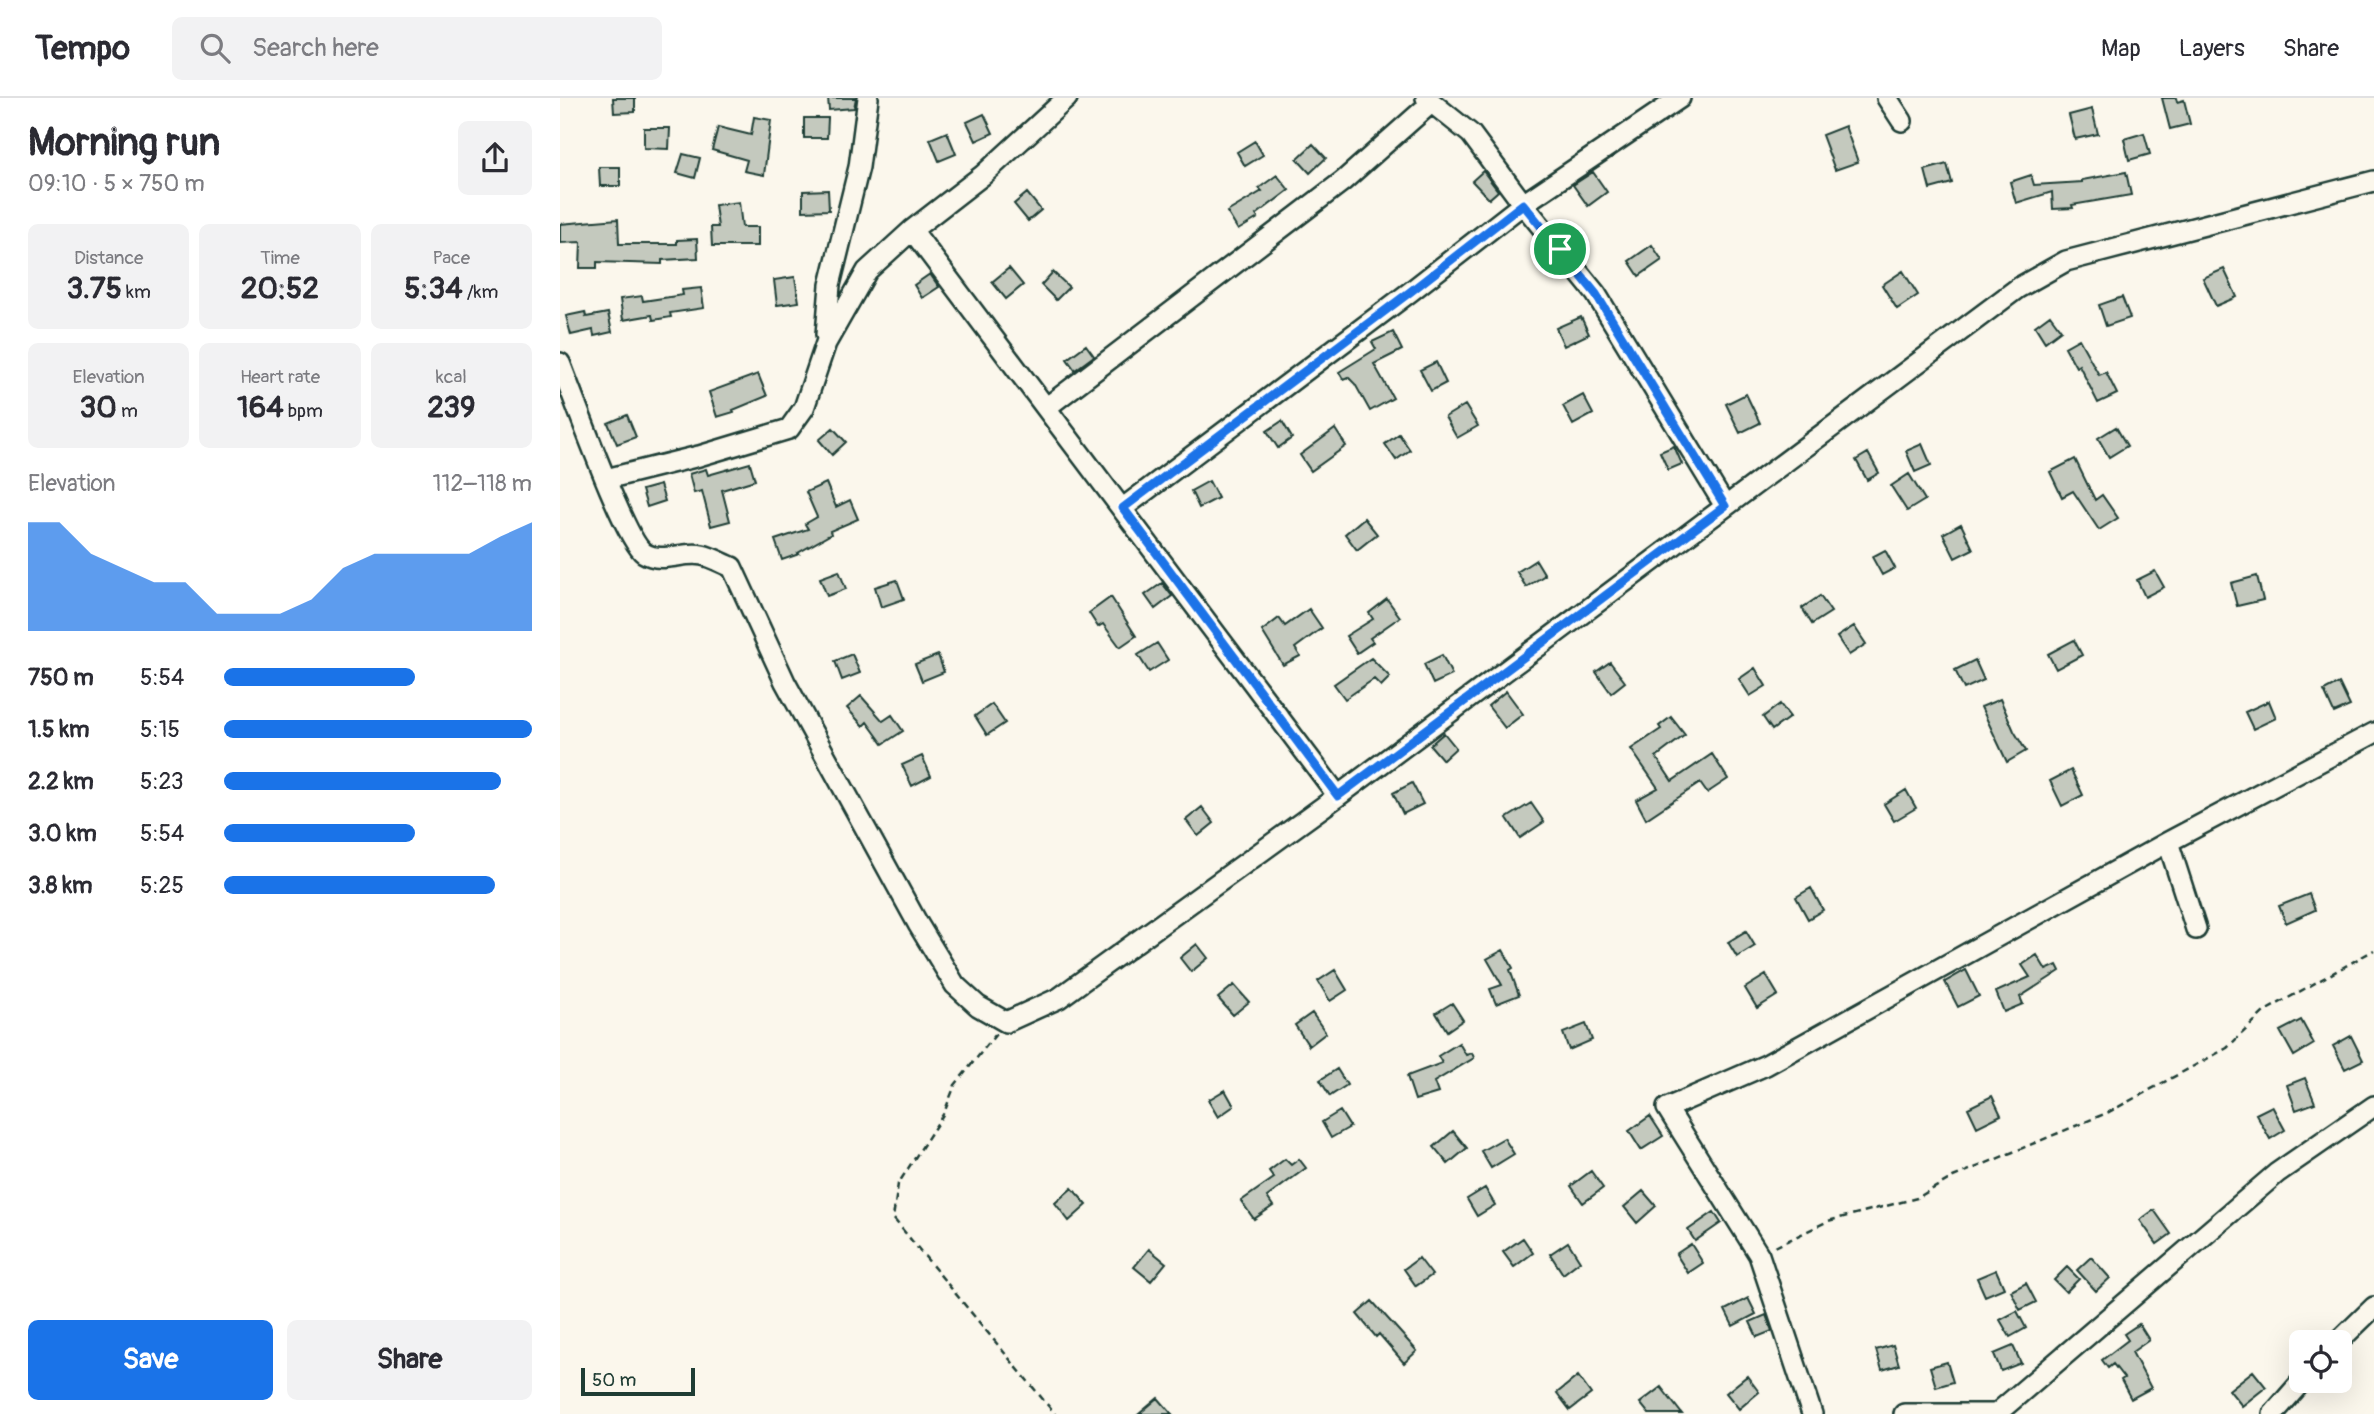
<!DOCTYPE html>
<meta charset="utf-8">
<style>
body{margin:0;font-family:Pangolin,sans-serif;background:#f2f2f3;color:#2b2b33;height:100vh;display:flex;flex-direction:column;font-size:26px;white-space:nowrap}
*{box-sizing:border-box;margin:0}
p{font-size:23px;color:#7c7c81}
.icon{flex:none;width:38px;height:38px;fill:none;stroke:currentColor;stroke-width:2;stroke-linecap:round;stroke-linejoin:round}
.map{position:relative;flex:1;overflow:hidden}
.side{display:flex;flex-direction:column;background:#fff;width:560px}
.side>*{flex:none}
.fabs{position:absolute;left:1729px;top:1232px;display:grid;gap:14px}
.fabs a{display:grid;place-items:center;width:63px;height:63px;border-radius:10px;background:#fff;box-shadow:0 7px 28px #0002;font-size:35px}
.scale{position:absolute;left:21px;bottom:18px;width:114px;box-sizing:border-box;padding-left:7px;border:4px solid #1f3d34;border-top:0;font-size:19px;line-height:24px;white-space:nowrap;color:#1f3d34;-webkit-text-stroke:5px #fbf7ec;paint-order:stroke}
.pin{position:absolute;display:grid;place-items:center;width:60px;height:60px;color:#fff;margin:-30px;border:4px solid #fff;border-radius:50%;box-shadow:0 2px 7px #0007}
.round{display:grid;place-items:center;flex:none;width:74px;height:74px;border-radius:10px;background:#f2f2f3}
.overview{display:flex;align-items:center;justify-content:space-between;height:119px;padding:0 28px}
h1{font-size:38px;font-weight:700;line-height:52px}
.stats{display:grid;grid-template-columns:repeat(3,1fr);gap:10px;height:119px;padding:7px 28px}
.stats div{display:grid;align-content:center;border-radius:10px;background:#f2f2f3;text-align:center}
.stats b{font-size:30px;font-weight:700}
.stats small{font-size:19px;font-weight:400}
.stats p{font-size:19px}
.chart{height:196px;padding:14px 28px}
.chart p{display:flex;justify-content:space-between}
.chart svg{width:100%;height:126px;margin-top:7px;fill:#1a73e8;opacity:.7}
.action{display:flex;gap:14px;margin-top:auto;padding:14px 28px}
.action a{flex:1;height:80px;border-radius:10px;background:#1a73e8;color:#fff;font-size:28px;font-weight:700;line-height:80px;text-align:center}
.action a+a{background:#f2f2f3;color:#2b2b33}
ul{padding:0 28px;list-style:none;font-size:23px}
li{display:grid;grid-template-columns:112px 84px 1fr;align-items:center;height:52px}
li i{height:18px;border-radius:9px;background:#1a73e8}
header{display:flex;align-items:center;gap:42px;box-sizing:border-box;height:98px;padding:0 35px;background:#fff;border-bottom:2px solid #e1e1e2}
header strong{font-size:33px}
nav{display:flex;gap:38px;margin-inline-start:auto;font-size:24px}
.search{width:490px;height:63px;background:#f2f2f3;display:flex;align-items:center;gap:18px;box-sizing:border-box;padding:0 24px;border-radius:10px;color:#7c7c81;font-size:26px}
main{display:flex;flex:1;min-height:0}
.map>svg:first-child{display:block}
.building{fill:#c4c9be;stroke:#1f3d34;stroke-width:2}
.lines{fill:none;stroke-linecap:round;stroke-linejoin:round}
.minor-casing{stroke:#1f3d34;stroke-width:24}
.path{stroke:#1f3d34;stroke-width:2.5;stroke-dasharray:7 5;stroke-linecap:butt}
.minor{stroke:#fbf7ec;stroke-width:19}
.route-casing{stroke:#fff;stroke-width:14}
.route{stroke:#1a73e8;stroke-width:9}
</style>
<header>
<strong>Tempo</strong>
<div class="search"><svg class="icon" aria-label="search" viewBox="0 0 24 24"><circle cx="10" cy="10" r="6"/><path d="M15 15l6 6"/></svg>Search here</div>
<nav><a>Map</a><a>Layers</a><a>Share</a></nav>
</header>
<main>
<section class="side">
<div class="overview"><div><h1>Morning run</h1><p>09:10 · 5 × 750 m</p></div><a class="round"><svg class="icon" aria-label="share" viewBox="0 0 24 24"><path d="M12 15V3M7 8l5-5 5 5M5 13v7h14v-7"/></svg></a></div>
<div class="stats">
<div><p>Distance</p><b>3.75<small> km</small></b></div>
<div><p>Time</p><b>20:52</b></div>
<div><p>Pace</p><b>5:34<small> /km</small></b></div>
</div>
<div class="stats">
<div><p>Elevation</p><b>30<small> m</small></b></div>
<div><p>Heart rate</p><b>164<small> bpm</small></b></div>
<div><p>kcal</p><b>239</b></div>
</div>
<div class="chart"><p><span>Elevation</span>112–118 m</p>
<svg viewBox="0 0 160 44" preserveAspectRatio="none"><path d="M0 44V6L10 6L20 17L30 22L40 27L50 27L60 38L70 38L80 38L90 33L100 22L110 17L120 17L130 17L140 17L150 11L160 6V44z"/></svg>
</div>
<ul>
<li><b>750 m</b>5:54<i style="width:62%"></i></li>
<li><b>1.5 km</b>5:15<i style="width:100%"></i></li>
<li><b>2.2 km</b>5:23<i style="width:90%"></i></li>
<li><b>3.0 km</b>5:54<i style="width:62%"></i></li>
<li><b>3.8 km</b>5:25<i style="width:88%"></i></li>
</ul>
<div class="action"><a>Save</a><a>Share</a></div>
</section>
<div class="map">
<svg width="1814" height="1316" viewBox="0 0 1814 1316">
<rect width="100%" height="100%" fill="#fbf7ec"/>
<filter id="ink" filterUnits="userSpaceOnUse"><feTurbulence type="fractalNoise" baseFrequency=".0143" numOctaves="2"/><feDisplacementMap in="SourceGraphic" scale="14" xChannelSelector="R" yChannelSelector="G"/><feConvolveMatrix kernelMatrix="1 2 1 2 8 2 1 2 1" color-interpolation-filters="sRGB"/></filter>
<g filter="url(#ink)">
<!-- building -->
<path class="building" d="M53 0H75V14L54 15Z
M268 0H296L294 10 269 12Z
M1602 0H1616L1617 4 1624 2 1630 26 1610 31Z
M1532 11 1538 36 1515 41 1509 17Z
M424 16 433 35 416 43 407 24Z
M194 19 211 22 204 77 184 73 187 62 152 52 158 29 191 37Z
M244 20H268L267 40H244Z
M1285 28 1298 64 1275 72 1262 37Z
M84 30H110L109 51 84 50Z
M387 34 396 56 379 63 370 41Z
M1584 35 1590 56 1569 62 1564 41Z
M695 43 703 57 685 68 677 54Z
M753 46 766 60 750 75 737 61Z
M123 56 140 60 135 80 117 75Z
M1387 66 1392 85 1370 91 1365 72Z
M39 69H60V88H40Z
M923 73 938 93 929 101 912 83Z
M1033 74 1047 94 1028 108 1013 87Z
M1566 74 1571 97 1512 107 1513 110 1493 111 1492 94 1456 105 1450 84 1471 77 1474 87 1522 84V82Z
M717 77 729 92 696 117 698 120 678 132 667 114 702 93 699 90Z
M268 92 269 112 243 113V93Z
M467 95 481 112 468 123 454 106Z
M179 104 182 129H198V148H152L151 129H158L155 107Z
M58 121 59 146H117V142L137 141 138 160 102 162V166L37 164V170H20L21 144 0 145V126Z
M1092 147 1102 162 1079 178 1069 163Z
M449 170 463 187 446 201 432 184Z
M1664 171 1677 199 1656 208 1643 180Z
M1343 173 1358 197 1337 211 1322 187Z
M493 174 509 189 496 202 481 187Z
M370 176 379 189 362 200 354 187Z
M235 179 239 204 217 207 214 182Z
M141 190 144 210 110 215 111 219 93 222 92 217 63 222 60 201 82 198 83 203 123 197 122 192Z
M1562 199 1570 220 1546 228 1539 207Z
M25 214 26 219 48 215 52 234 34 238 33 232 11 237 6 218Z
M1490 217 1501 232 1485 244 1475 228Z
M1021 219 1029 236 1004 248 996 230Z
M833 234 842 252 814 266 833 300 810 313 795 286 788 279 783 281 779 274 816 251 812 244Z
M1519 241 1539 277 1546 274 1557 296 1538 305 1519 267 1516 269 1505 249Z
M526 247 534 258 515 272 507 261Z
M876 264 886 285 871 293 860 272Z
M198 276 207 298 173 312 174 314 157 319 149 294Z
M1186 296 1200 325 1180 335 1166 306Z
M1023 297 1033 316 1013 327 1003 308Z
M905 307 918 328 897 340 885 319Z
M67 317 76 339 57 346 48 325Z
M722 323 732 340 718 350 707 333Z
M1556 329 1567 348 1549 359 1538 340Z
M273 330 286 344 272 357 259 342Z
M775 331 786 348 751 373 740 357Z
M839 336 850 352 836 362 825 346Z
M1362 346 1371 367 1355 374 1346 353Z
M1114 348 1122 366 1108 372 1100 354Z
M1308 355 1319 375 1307 382 1296 362Z
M1515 361 1535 402 1542 397 1558 420 1539 432 1513 393 1502 399 1490 374Z
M190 365 195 382 162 392 170 423 151 428 142 393 134 395 129 376 146 371 148 377Z
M1349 376 1365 402 1347 413 1331 388Z
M649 383 658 400 639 410 631 393Z
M266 385 276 409 290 402 298 421 270 433 271 436 238 455 239 456 222 462 215 442 248 431 245 426 257 419 246 394Z
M100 387 105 403 87 409 82 392Z
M804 420 817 436 797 452 785 436Z
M1401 426 1413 451 1395 460 1383 436Z
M1325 452 1335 470 1322 477 1312 459Z
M976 462 985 477 966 489 957 474Z
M279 473 286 491 267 498 260 480Z
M1595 473 1604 489 1585 499 1577 482Z
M1697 478 1703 502 1677 508 1671 485Z
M337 482 344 501 321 509 315 489Z
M602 485 612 498 595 511 585 497Z
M1260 498 1271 514 1252 526 1242 510Z
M551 499 576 538 560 549 543 526 538 529 529 515Z
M827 501 840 519 810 540 813 544 797 555 786 538 813 521 809 515Z
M749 511 762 530 735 550 740 558 723 567 702 533 719 520 725 528Z
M1294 528 1306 546 1289 557 1277 539Z
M1514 542 1522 557 1496 571 1488 556Z
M597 545 608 562 589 574 578 557Z
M292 556 300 575 282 582 275 563Z
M378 557 384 574 362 583 355 566Z
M882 557 892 577 873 586 864 566Z
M811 560 830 579 821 588 814 581 785 601 774 586Z
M1415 562 1424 582 1404 591 1395 572Z
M1050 564 1065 584 1051 595 1036 574Z
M1195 570 1206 588 1190 598 1179 581Z
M1779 585 1790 608 1774 615 1764 593Z
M946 593 963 616 945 630 928 608Z
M301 598 323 623 332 617 343 633 323 646 307 624 303 628 287 610Z
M1440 601 1454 633 1466 653 1447 664 1421 609Z
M1709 603 1716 620 1693 631 1685 614Z
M432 606 445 625 427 637 415 618Z
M1220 606 1230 619 1212 632 1203 619Z
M1111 619 1125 637 1096 659 1112 683 1152 656 1168 681 1147 695 1140 685 1086 721 1076 702 1098 690 1071 651 1101 631 1099 628Z
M884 635 896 650 883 662 870 647Z
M362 658 371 678 352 688 342 667Z
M1511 672 1523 697 1502 708 1490 683Z
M852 685 863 706 843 716 833 695Z
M1346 692 1356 710 1334 723 1324 706Z
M971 705 984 724 960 740 947 720Z
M642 709 654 725 638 738 626 722Z
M1251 790 1263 812 1248 821 1236 799Z
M1749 796 1755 812 1726 825 1719 808Z
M1186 833 1195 848 1177 859 1168 844Z
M637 846 648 860 631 874 620 860Z
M943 852 953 870 950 872 959 897 936 906 930 891 942 887 927 861Z
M1477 857 1486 872 1497 867 1500 873 1460 899 1463 906 1444 914 1436 894 1470 879 1462 867Z
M775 872 787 892 770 903 758 883Z
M1406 872 1419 898 1398 909 1385 884Z
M1206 877 1218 897 1197 910 1185 890Z
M674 887 689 904 673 917 658 900Z
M892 905 903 922 887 933 876 915Z
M752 915 766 935 749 948 735 927Z
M1741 922 1754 946 1734 958 1720 933Z
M1026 926 1032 942 1009 952 1003 935Z
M1791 938 1803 962 1785 971 1773 948Z
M899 945 906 957 912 955 914 960 874 984 878 995 855 1002 847 978 882 965 878 958Z
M777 971 787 987 770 998 760 982Z
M1745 980 1755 1005 1736 1012 1727 987Z
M665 992 674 1008 658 1019 648 1002Z
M1432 998 1441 1017 1417 1029 1408 1010Z
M1712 1008 1725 1032 1710 1041 1696 1016Z
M780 1013 790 1029 771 1040 762 1024Z
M1090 1018 1103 1038 1081 1052 1069 1033Z
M893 1033 907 1050 888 1066 874 1049Z
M944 1040 954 1056 931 1070 921 1053Z
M725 1061 731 1067 739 1061 746 1070 707 1099 713 1108 694 1121 681 1103 714 1080 709 1073Z
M1031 1073 1043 1090 1023 1105 1011 1088Z
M512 1090 527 1107 509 1123 495 1105Z
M925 1090 935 1107 917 1118 907 1101Z
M1083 1093 1096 1108 1077 1125 1064 1109Z
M1594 1112 1611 1136 1597 1146 1580 1122Z
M1154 1114 1161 1125 1135 1143 1128 1132Z
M963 1140 973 1155 954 1169 943 1154Z
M1008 1144 1020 1163 1003 1176 990 1156Z
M1131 1146 1143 1165 1128 1175 1116 1156Z
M589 1151 606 1165 591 1183 574 1169Z
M1531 1159 1550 1180 1536 1193 1517 1172Z
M859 1160 872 1177 856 1188 844 1171Z
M1507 1169 1519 1181 1506 1194 1494 1182Z
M1436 1172 1444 1190 1425 1198 1417 1180Z
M1466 1185 1476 1204 1460 1212 1451 1193Z
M1188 1200 1196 1216 1173 1228 1165 1212Z
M812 1203 857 1253 844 1265 819 1236 816 1239 797 1216Z
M1457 1213 1466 1230 1450 1239 1440 1222Z
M1206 1217 1212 1233 1197 1239 1190 1224Z
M1579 1226 1589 1242 1572 1254 1591 1290 1571 1301 1561 1282 1564 1280 1553 1266 1548 1270 1542 1262 1568 1242 1564 1236Z
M1333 1247 1339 1267 1322 1272 1316 1252Z
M1453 1248 1461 1265 1441 1273 1434 1256Z
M1387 1264 1393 1284 1376 1289 1370 1269Z
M1693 1273 1706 1289 1682 1308 1669 1292Z
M1018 1278 1031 1296 1010 1312 997 1295Z
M1187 1278 1199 1294 1179 1311 1166 1295Z
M1101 1289 1122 1316H1089L1080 1305Z
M598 1300 612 1316H579Z"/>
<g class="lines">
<defs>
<path id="minor" d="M866 0 911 36 963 106 1036 196 1165 408
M1327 0 1342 23
M352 132 778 698
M266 237 270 187 299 69 308 0
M0 265C13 297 64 441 84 455 102 466 123 453 142 457 152 459 162 465 172 469L225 584 358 826 395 887 418 908 446 924 499 900 778 698 1458 190 1506 163 1814 83
M487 309 783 83 871 5
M46 381 139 358 229 331 244 310 266 245 307 173 352 132 423 77 507 0
M563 410 850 194 963 106 1120 0
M1608 744 1636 831
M1778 1244 1814 1209
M1252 1316 1199 1157 1107 1010 1206 967 1608 744 1814 635
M1344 1316H1436
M1436 1316 1717 1075 1814 1008
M1713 1316 1742 1283"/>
</defs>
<!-- minor casing -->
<use href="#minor" class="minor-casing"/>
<!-- path -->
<path class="path" d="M436 936 395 987 384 1015 338 1086 333 1120 495 1316
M1215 1149 1268 1123 1357 1100 1393 1079 1549 1014 1667 950 1705 913 1814 852"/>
<!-- minor -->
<use href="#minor" class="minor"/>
</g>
</g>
<g class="lines" filter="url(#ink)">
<defs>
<path id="route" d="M963 106 1036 196 1165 408 778 698 563 410 850 194Z"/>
</defs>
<!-- route casing -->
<use href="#route" class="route-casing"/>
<!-- route -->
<use href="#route" class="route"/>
</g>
</svg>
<div class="fabs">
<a><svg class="icon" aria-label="locate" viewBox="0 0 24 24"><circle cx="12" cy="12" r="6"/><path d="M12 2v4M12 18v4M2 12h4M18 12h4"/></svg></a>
</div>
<div class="scale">50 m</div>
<div class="pin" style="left:1000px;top:151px;background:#1e9e55"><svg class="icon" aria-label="arrive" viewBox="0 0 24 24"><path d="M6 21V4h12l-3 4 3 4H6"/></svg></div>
</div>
</main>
